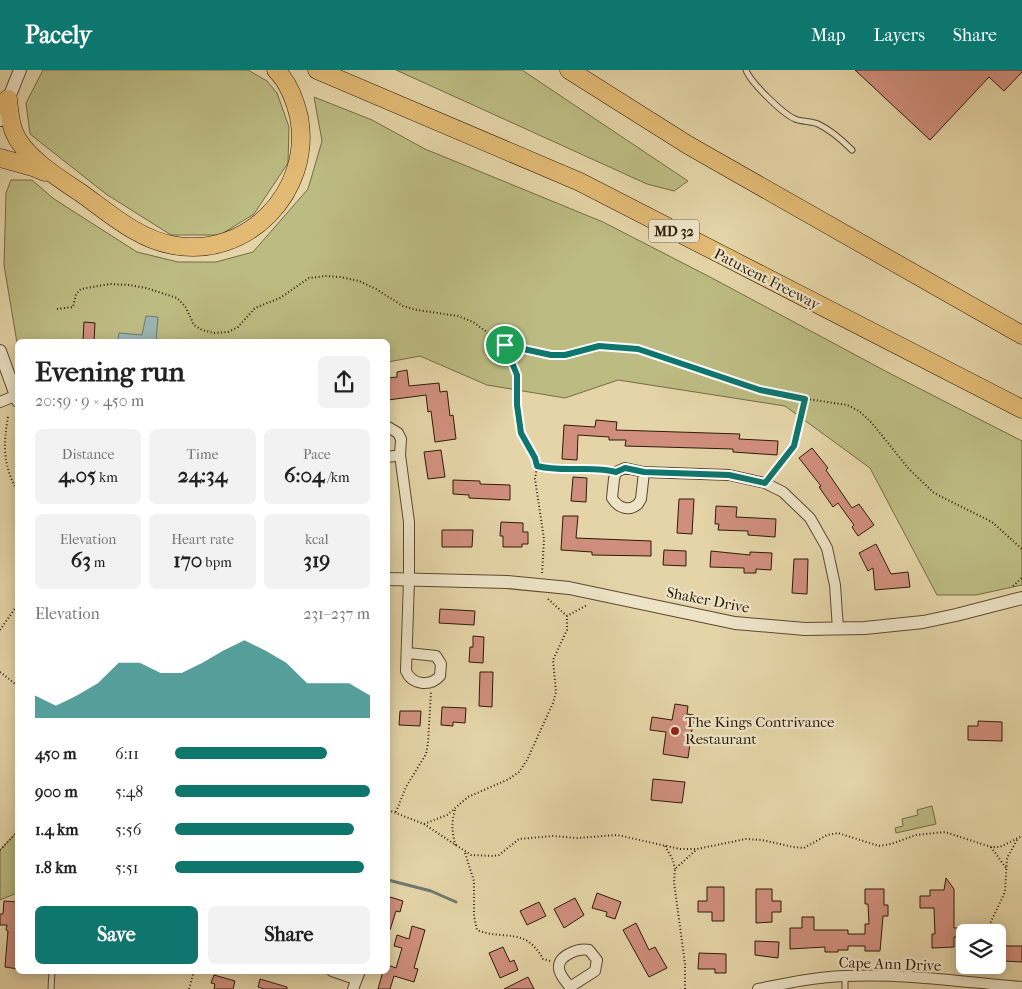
<!DOCTYPE html>
<meta charset="utf-8">
<style>
body{margin:0;font-family:"IM FELL French Canon",serif;background:#f2f2f2;color:#222;height:100vh;display:flex;flex-direction:column;font-size:19px;white-space:nowrap}
*{box-sizing:border-box;margin:0}
p{font-size:16px;color:#767676}
.icon{flex:none;width:28px;height:28px;fill:none;stroke:currentColor;stroke-width:2;stroke-linecap:round;stroke-linejoin:round}
.map{position:relative;flex:1;overflow:hidden}
.sheet{position:absolute;left:15px;top:269px;width:375px;height:635px;display:flex;flex-direction:column;background:#fff;border-radius:8px;box-shadow:0 2px 12px #0003}
.sheet>*{flex:none}
.fabs{position:absolute;left:956px;top:854px;display:grid;gap:10px}
.fabs a{display:grid;place-items:center;width:50px;height:50px;border-radius:8px;background:#fff;box-shadow:0 2px 12px #0003;font-size:25px}
.pin{position:absolute;display:grid;place-items:center;width:42px;height:42px;color:#fff;margin:-21px;border:2px solid #fff;border-radius:50%;box-shadow:0 1px 5px #0007}
.round{display:grid;place-items:center;flex:none;width:52px;height:52px;border-radius:8px;background:#f2f2f2}
.headline{display:flex;align-items:center;justify-content:space-between;height:85px;padding:0 20px}
h1{font-size:28px;font-weight:800;line-height:38px}
.stats{display:grid;grid-template-columns:repeat(3,1fr);gap:8px;height:85px;padding:5px 20px}
.stats div{display:grid;align-content:center;border-radius:8px;background:#f2f2f2;text-align:center}
.stats b{font-size:21px;font-weight:800}
.stats small{font-size:14px;font-weight:400}
.stats p{font-size:14px}
.chart{height:140px;padding:10px 20px}
.chart p{display:flex;justify-content:space-between}
.chart svg{width:100%;height:90px;margin-top:5px;fill:#0f766e;opacity:.7}
.primary-button{display:flex;gap:10px;margin-top:auto;padding:10px 20px}
.primary-button a{flex:1;height:58px;border-radius:8px;background:#0f766e;color:#fff;font-size:20px;font-weight:800;line-height:58px;text-align:center}
.primary-button a+a{background:#f2f2f2;color:#222}
ul{padding:0 20px;list-style:none;font-size:16px}
li{display:grid;grid-template-columns:80px 60px 1fr;align-items:center;height:38px}
li i{height:12px;border-radius:6px;background:#0f766e}
header{display:flex;align-items:center;gap:30px;box-sizing:border-box;height:70px;padding:0 25px;background:#0f766e;color:#fff}
header strong{font-size:24px}
nav{display:flex;gap:28px;margin-inline-start:auto;font-size:18px}
.map>svg:first-child{display:block}
.green{fill:#bcbb82;stroke:#746b46}
.water{fill:#9ab6b2;stroke:#6e786f}
.lines{fill:none;stroke-linecap:round;stroke-linejoin:round}
.stream{stroke:#6e786f;stroke-width:3}
.building{fill:#d08f7d;stroke:#2d1b0a}
.service-casing{stroke:#5b4931;stroke-width:7}
.minor-casing{stroke:#5b4931;stroke-width:12}
.tertiary-casing{stroke:#5b4931;stroke-width:14}
.motorway-casing{stroke:#2d1b0a;stroke-width:19}
.path{stroke:#2d1b0a;stroke-width:2;stroke-dasharray:1 2.5;stroke-linecap:butt}
.service{stroke:#ede3c6;stroke-width:5}
.minor{stroke:#ede3c6;stroke-width:10}
.tertiary{stroke:#ede3c6;stroke-width:12}
.motorway{stroke:#e2ba74;stroke-width:18}
.route-casing{stroke:#fff;stroke-width:10}
.route{stroke:#0f766e;stroke-width:6}
.poi-dot{fill:#8f2418;stroke:#ede3c6;stroke-width:2}
.labels{text-anchor:middle;dominant-baseline:central;stroke-width:4.5;stroke-linejoin:round;paint-order:stroke}
.shield{fill:#ede3c6;stroke:#675742;stroke-width:1}
.shield-label{font-size:14px;font-weight:bold;fill:#2d1b0a}
.street-label{font-size:15px;fill:#2d1b0a;stroke:#ede3c6}
.poi-label{font-size:15px;fill:#2d1b0a;stroke:#ede3c6;text-anchor:start}
</style>
<header>
<strong>Pacely</strong>
<nav><a>Map</a><a>Layers</a><a>Share</a></nav>
</header>
<div class="map">
<svg width="1022" height="919" viewBox="0 0 1022 919">
<rect width="100%" height="100%" fill="#e4d4a7"/>
<filter id="stains"><feTurbulence type="fractalNoise" baseFrequency=".004" numOctaves="4"/><feColorMatrix values="0 0 0 0 .2 0 0 0 0 .09 0 0 0 0 .02 0 0 0 .5 -.17"/></filter>
<radialGradient id="worn" r=".72"><stop offset=".6" stop-color="#630" stop-opacity="0"/><stop offset="1" stop-color="#630" stop-opacity=".3"/></radialGradient>
<!-- green -->
<path class="green" d="M43 0H248L267 11 277 23 289 57 288 93 254 144 220 165H171L106 124 30 64 26 33Z
M396 0H522L688 111 674 121 647 114Z
M314 27 372 50 425 79 603 152 710 207 891 304 1022 371V515L976 525H937L870 398 785 336 618 310 565 328 487 315 420 286 388 292V271H18L17 273 4 195 6 123 11 110H32L54 129 137 182 178 192H216L253 182 308 119 322 71Z
M932 736 936 754 896 763 895 758 903 756 902 749 918 745 917 740Z
M17 762V823L0 830V780Z"/>
<!-- water -->
<path class="water" d="M146 246 158 247 156 271H118L119 263 142 265Z"/>
<g class="lines">
<!-- stream -->
<path class="stream" d="M388 810 431 821 456 832"/>
</g>
<!-- building -->
<path class="building" d="M855 0H1022V2L1004 21 989 7 930 70Z
M84 252 95 253 94 271H83Z
M407 300 409 316 439 313 440 322 447 321 450 346 453 345 456 369 435 372 431 341 428 342 426 325 388 330V308L397 307V302Z
M596 350 617 352 616 360 740 364 739 369 778 371 777 385 733 382V379L625 376 626 370H609V367L578 365 577 390 562 389 564 355 595 357Z
M812 378 828 398 826 400 852 438 859 434 874 455 858 466 852 457 854 455 838 433 833 437 819 417 821 416 799 388Z
M441 380 445 407 428 409 424 382Z
M573 407 587 408 586 432 571 431Z
M453 410 480 411V414L510 415V430L469 428V425L453 424Z
M679 429H694L692 464 677 463Z
M716 436 737 437 736 447 776 449 775 467 748 465V461L718 460 719 454H715Z
M563 446H578L576 468 651 471V486L592 485V482L561 480Z
M501 452 523 453V462H528V474H522V477H503V466H500Z
M442 460H473L472 477H442Z
M876 474 891 504 908 502 910 517 875 520 873 498 868 501 859 483Z
M664 480 686 481V496L663 495Z
M711 481 750 485V482L772 483 771 500 756 499V503H744V498L710 497Z
M794 489H808L807 524 792 523Z
M440 539 475 541 474 555 439 553Z
M473 566 484 567 483 593 469 592 470 577H473Z
M480 602H493L492 637 479 636Z
M675 634 688 636 687 644 694 645 688 688 663 684 666 662 650 660 652 647 672 650Z
M442 637 466 638 465 653 453 652V656L441 655Z
M400 641H421L420 656 399 655Z
M978 651 1002 652V671L968 670V656H978Z
M653 709 685 712 682 733 651 730Z
M946 808 954 819V858H974V862H965V866L954 867V877L932 878V864H935L934 838H920V826H930V820H944Z
M707 817H724V851H712V842H698V831H707Z
M756 819H772V831H781V842H772V852L756 853Z
M865 819H884V835H888V846H883L880 881H865V876H848V880H838V882H825V877L790 879V858H802V847H814V860H848V864H865V854H869L868 834H865Z
M597 823 621 832 615 849 606 846 607 842 592 838Z
M390 827 403 831 400 842 396 841 390 860 388 859V829L389 830Z
M575 828 584 845 564 858 554 839Z
M4 831 18 832V899L5 897 8 861 6 860 7 855H0V844H3Z
M539 832 546 846 527 855 520 841Z
M636 853 649 880 655 877 667 898 649 907 623 860Z
M412 856 425 860 414 898 418 899 414 912 394 906 390 919H378L383 901H388V895L396 898 402 878 394 876 397 865 409 869Z
M755 871 779 872 778 888 755 885Z
M1004 876H1022V892L1004 891Z
M503 877 510 892 514 890 518 900 500 908 489 883Z
M699 883 726 884V903H715V899H698Z
M214 905 235 911 233 919H214L215 914 211 913Z
M528 907 534 919H504Z
M260 909 287 917V919H264L258 917Z"/>
<g class="lines">
<defs>
<path id="service" d="M746 0C750 12 783 44 795 49 802 52 811 51 818 54 831 60 842 70 852 80
M51 919 52 901
M845 919V906"/>
<path id="minor" d="M0 332 15 326
M388 357 398 363 401 369 400 385 409 452V509L406 601C412 615 430 617 440 606L441 594 436 586 408 583
M388 387 400 385
M644 402 641 429 638 434C629 442 618 438 612 428L614 409 616 402 625 398 644 402 729 405 765 413 783 422 810 448 827 478 835 515 838 559
M332 901 355 909
M570 917 595 901 597 890 589 880C579 878 558 885 559 898 559 906 568 913 571 919
M353 919 360 901
M758 919C787 913 816 907 845 906 904 903 964 912 1022 917"/>
<path id="tertiary" d="M0 50 20 0
M0 281 18 331
M388 509 507 512 569 518 735 553 805 559 865 558 923 552 956 545 1022 528"/>
<path id="motorway" d="M317 0 580 112 1022 339
M569 0 688 75 1022 265
M0 35 8 29C9 40 10 52 14 62 24 87 60 109 81 123 109 143 138 169 172 175 247 190 313 121 299 47 295 30 289 13 276 0
M0 88 33 97 45 102"/>
</defs>
<!-- service casing -->
<use href="#service" class="service-casing"/>
<!-- minor casing -->
<use href="#minor" class="minor-casing"/>
<!-- tertiary casing -->
<use href="#tertiary" class="tertiary-casing"/>
<!-- motorway casing -->
<use href="#motorway" class="motorway-casing"/>
<!-- path -->
<path class="path" d="M57 239 73 237 76 224 81 219 110 214 129 215 146 218 177 228 185 236 194 255 202 260 214 263 228 262 238 257 255 238 280 228 309 208 326 206 341 207 359 211 376 219 403 236 417 240 458 246 473 252 505 275 512 277 551 285H565L599 276 638 279 781 325 847 335 859 341 872 353 908 398 934 423 992 452 1022 479
M505 275 517 305V335L521 363 535 387 537 396 535 409 544 469 542 505
M513 291 522 279
M8 347C3 376 3 396 18 422
M537 396 560 400H607
M771 405 794 375 805 329
M1013 516 1022 508
M548 529 567 546
M0 560 18 534
M0 602 18 616
M388 740 424 754 471 785 493 786 499 785 519 769 553 766 577 768 617 765 680 779H697L746 769 762 770 793 777 804 778 827 765 838 763 879 776 891 774 916 765 945 762 991 777H1000L1022 766
M455 740C451 754 452 763 456 777
M396 742 406 717 426 684 428 673 431 622
M424 754 447 745 468 727 509 709 519 702 527 690 553 633 556 622 553 590 567 560V546L587 535
M665 776 673 790 675 799
M991 777 1006 798
M0 780 18 761
M465 783 474 811V846L477 860C504 871 525 856 543 889L550 891
M986 862 1005 822 1007 788 1017 770
M967 900 969 895
M189 919 194 901
M685 919V894L674 812 675 799 696 780"/>
<!-- service -->
<use href="#service" class="service"/>
<!-- minor -->
<use href="#minor" class="minor"/>
<!-- tertiary -->
<use href="#tertiary" class="tertiary"/>
<!-- motorway -->
<use href="#motorway" class="motorway"/>
</g>
<g class="lines">
<defs>
<path id="route" d="M505 275 551 285H565L599 276 638 279 760 320 805 329 794 376 765 413 729 405 644 402 625 398 616 402C592 395 564 403 537 396L535 388 521 363 517 335V305Z"/>
</defs>
<!-- route casing -->
<use href="#route" class="route-casing"/>
<!-- route -->
<use href="#route" class="route"/>
</g>
<!-- markers -->
<circle class="poi-dot" cx="675" cy="661" r="5"/>
<g class="labels">
<!-- shield labels -->
<rect class="shield" x="649" y="149.5" width="50" height="23" rx="4"/>
<g class="shield-label">
<text x="674" y="161">MD 32</text>
</g>
<!-- street labels -->
<g class="street-label">
<text transform="translate(767 209) rotate(27)">Patuxent Freeway</text>
<text transform="translate(708 530) rotate(11)">Shaker Drive</text>
<text transform="translate(890 894) rotate(2)">Cape Ann Drive</text>
</g>
<!-- poi labels -->
<g class="poi-label">
<text x="685" y="652">The Kings Contrivance<tspan x="685" dy="17">Restaurant</tspan></text>
</g>
</g>
<rect width="100%" height="100%" filter="url(#stains)"/>
<rect width="100%" height="100%" fill="url(#worn)"/>
</svg>
<div class="fabs">
<a><svg class="icon" aria-label="layers" viewBox="0 0 24 24"><path d="M12 4l9 5-9 5-9-5zM3 14l9 5 9-5"/></svg></a>
</div>
<div class="pin" style="left:505px;top:275px;background:#1e9e55"><svg class="icon" aria-label="arrive" viewBox="0 0 24 24"><path d="M6 21V4h12l-3 4 3 4H6"/></svg></div>
<section class="sheet">
<div class="headline"><div><h1>Evening run</h1><p>20:59 · 9 × 450 m</p></div><a class="round"><svg class="icon" aria-label="share" viewBox="0 0 24 24"><path d="M12 15V3M7 8l5-5 5 5M5 13v7h14v-7"/></svg></a></div>
<div class="stats">
<div><p>Distance</p><b>4.05<small> km</small></b></div>
<div><p>Time</p><b>24:34</b></div>
<div><p>Pace</p><b>6:04<small> /km</small></b></div>
</div>
<div class="stats">
<div><p>Elevation</p><b>63<small> m</small></b></div>
<div><p>Heart rate</p><b>170<small> bpm</small></b></div>
<div><p>kcal</p><b>319</b></div>
</div>
<div class="chart"><p><span>Elevation</span>231–237 m</p>
<svg viewBox="0 0 160 44" preserveAspectRatio="none"><path d="M0 44V33L10 38L20 33L30 27L40 17L50 17L60 22L70 22L80 17L90 11L100 6L110 11L120 17L130 27L140 27L150 27L160 33V44z"/></svg>
</div>
<ul>
<li><b>450 m</b>6:11<i style="width:78%"></i></li>
<li><b>900 m</b>5:48<i style="width:100%"></i></li>
<li><b>1.4 km</b>5:56<i style="width:92%"></i></li>
<li><b>1.8 km</b>5:51<i style="width:97%"></i></li>
</ul>
<div class="primary-button"><a>Save</a><a>Share</a></div>
</section>
</div>
